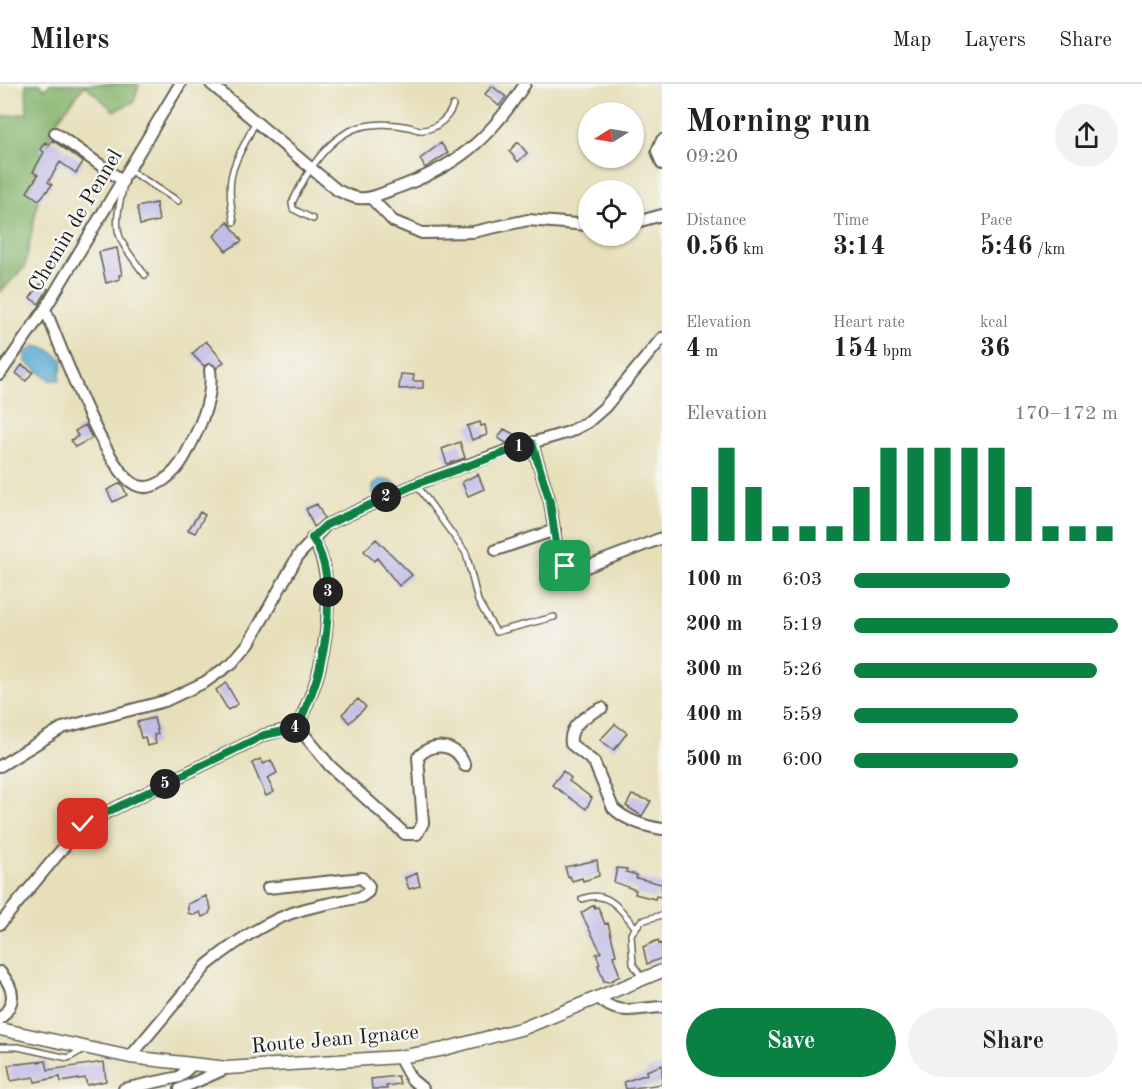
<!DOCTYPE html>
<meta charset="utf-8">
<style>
body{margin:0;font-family:"Old Standard TT",serif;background:#f2f2f2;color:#202124;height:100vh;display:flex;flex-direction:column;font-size:22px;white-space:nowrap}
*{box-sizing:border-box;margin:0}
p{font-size:20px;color:#757577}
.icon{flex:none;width:33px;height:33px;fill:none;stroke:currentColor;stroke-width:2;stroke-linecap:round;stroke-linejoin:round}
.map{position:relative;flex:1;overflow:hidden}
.sheet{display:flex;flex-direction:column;background:#fff;width:480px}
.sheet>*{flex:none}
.needle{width:39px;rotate:259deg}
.fabs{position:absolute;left:578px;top:18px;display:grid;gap:12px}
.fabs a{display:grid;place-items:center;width:66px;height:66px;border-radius:50%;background:#fff;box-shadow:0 2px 4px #0004;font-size:30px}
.pin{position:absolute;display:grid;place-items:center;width:51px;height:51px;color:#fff;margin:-26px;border-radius:12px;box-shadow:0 3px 9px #0006}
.km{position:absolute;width:30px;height:30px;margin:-15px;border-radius:50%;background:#222;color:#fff;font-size:16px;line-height:30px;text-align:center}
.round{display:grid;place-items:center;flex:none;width:63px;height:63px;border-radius:32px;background:#f2f2f2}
.headline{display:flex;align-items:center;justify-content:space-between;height:102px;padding:0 24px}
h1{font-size:33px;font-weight:700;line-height:45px}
.stats{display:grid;grid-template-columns:repeat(3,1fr);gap:9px;height:102px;padding:6px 24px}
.stats div{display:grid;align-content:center}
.stats b{font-size:26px;font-weight:700}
.stats small{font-size:16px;font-weight:400}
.stats p{font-size:16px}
.chart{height:168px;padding:12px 24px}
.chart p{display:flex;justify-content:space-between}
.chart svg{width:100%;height:108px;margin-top:6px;stroke:#0b8043;stroke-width:6}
.action{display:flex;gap:12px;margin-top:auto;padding:12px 24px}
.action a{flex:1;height:69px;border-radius:36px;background:#0b8043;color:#fff;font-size:24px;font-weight:700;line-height:69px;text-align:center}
.action a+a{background:#f2f2f2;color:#202124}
ul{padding:0 24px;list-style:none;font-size:20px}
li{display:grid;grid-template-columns:96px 72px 1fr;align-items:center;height:45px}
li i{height:15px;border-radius:8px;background:#0b8043}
header{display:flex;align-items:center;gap:36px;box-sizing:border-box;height:84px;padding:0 30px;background:#fff;border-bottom:2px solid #e0e0e0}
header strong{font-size:28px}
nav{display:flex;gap:33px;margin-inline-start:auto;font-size:21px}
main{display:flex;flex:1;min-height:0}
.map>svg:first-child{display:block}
.forest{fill:#88b66f;stroke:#526946;stroke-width:1.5}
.water{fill:#52a9cf;stroke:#376276;stroke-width:1.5}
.building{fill:#c1bbe6}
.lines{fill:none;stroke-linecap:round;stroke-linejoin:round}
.service-casing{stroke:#636053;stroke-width:8}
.minor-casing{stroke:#636053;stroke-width:14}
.tertiary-casing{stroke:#636053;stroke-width:15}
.service{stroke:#fff;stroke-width:5}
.minor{stroke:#fff;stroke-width:10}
.tertiary{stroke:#fff;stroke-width:12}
.route-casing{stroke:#fff;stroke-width:12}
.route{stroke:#0b8043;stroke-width:8}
.labels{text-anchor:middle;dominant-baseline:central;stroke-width:5;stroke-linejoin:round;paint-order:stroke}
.street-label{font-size:21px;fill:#1c1c1c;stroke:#f6f6f2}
</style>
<header>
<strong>Milers</strong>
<nav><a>Map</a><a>Layers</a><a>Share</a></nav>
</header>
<main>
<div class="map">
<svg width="662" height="1005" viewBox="0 0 662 1005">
<rect width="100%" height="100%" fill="#f6f6f2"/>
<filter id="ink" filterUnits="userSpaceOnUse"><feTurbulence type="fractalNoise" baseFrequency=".0167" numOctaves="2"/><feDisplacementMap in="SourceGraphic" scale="12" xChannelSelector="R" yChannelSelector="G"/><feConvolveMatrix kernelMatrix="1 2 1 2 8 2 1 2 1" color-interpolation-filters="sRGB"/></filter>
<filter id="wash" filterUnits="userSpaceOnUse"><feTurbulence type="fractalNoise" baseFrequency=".008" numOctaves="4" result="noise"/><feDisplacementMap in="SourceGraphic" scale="24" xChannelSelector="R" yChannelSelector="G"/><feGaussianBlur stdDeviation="1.35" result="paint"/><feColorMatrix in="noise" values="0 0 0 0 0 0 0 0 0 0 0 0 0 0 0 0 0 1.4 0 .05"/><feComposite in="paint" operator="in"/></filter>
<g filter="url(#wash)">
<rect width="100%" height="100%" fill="#e7dfb9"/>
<!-- forest -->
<path class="forest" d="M26 0H41L44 5 50 0H139L134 18 114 27 85 1 52 43 25 183 0 208V33L27 29Z"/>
<!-- water -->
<path class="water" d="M35 262 48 265 63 276 59 296H50L26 278 25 269Z
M379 396H391L397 401 384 410 373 411V402Z"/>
<g id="blocks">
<!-- building -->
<path class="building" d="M492 2 506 13 499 22 485 10Z
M52 56 83 78 76 89 60 78 48 98 52 101 39 116 27 108 38 91 33 88 44 68 40 65 45 58 49 61Z
M518 58 527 69 518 78 509 67Z
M441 59 448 69 425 84 420 75Z
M156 119 159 137 140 141 137 123Z
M228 138 242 157 226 167 214 152Z
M117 164 122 191H119L120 195 106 199 99 168Z
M40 200 48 205 39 220 30 214Z
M206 257 224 278 217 284 210 279 204 282 192 270Z
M22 281 33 288 26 297 16 289Z
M401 290 414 291 413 297H423V304L399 305Z
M480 338 481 342 485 341 487 351 472 356 467 342Z
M85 341 92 354 75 363 71 356 78 352 75 347Z
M504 345 519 353 518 355 506 359 498 354Z
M460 358 465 374 447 380 442 365Z
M478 390 484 405 468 412 462 398Z
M121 399 127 411 113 418 107 406Z
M317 420 324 434 314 443 306 425Z
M200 428 205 431 195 449 188 446Z
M376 455 412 491 399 502 377 474 374 477 364 467Z
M226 599 238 620 228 626 216 606Z
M358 615 366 623 349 639 342 630Z
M154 634 158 650 154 651 156 660 147 662 145 653 141 654 137 638Z
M615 640 627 649 614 666 600 656Z
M260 675 264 680 271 676 277 689 267 694 274 708 266 712 252 679Z
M563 687 571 694 569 697 592 714 586 725 552 701Z
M632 711 651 717 642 732 626 722Z
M597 776 599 792 583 797 582 794 572 797 570 792 568 793 565 783Z
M617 784 627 785 626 788 637 791 636 794 662 800V813L656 812 655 815 635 810 636 806 614 798Z
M417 789 420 802 409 805 405 794Z
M206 812 211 824 209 830 202 833 200 828 194 831 188 829V820Z
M594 821 595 824 598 823 605 840 608 839 616 871 613 872 620 892 609 898 604 897 598 881 600 880 596 870 601 868 581 829Z
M658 856 659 860 662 859V874L647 880 643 863Z
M46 977 48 986 104 978 106 997 87 1001 85 994 61 998 60 993 35 998 34 993 11 997 8 981Z
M662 981V1000L626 1005 624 998 647 990 646 987Z
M398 992 400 1000 386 1002 387 1005H372L371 995Z"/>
</g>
</g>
<g filter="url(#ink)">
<use href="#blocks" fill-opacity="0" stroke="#636053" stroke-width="1.5"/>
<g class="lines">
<defs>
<path id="service" d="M129 86 178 117
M124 100C112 150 115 151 145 191
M313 135 293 125 292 119C304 93 325 57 354 45 370 39 392 39 409 43 414 44 418 47 423 46 436 45 449 34 453 21
M234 138C224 88 234 82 256 37
M416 400 466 469 478 517 496 548 554 533
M582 815C607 805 621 825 635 843
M642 894 633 880 631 850 641 837 662 831
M0 963H18L68 974 86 964"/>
<path id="minor" d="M211 0 337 106C343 109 351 113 358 114 370 116 383 109 394 105 456 83 489 56 525 0
M55 49 123 97
M662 56 657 67 662 80
M371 114 393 137 422 149 473 148 528 136 588 141
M633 139 662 131
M45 225C60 260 104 383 134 400 153 411 176 389 185 372 198 347 214 315 210 286
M0 290 45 225 180 0
M532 359 550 418 558 472 565 482 581 485 662 454
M496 466 555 446
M602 624C587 631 568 641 571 660L594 678 613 724C626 737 644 742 662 745
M298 643 330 682 405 750H417L423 739 418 673C434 656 457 660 465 682
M298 643C305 623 316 603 320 582 329 544 334 486 312 454
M0 682 62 644 165 617 205 598 232 579 249 559 298 472 326 441 416 400 511 365 569 348 588 338 605 323 662 254
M0 840 83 740 264 651 298 643
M0 888C15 905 17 918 0 935
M599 914C617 933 638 924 662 923
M130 973 207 881C235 858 270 834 305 825 323 820 342 817 361 813L368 808 369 802 362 794 268 804
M399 973 411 995 423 1005
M124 1005 179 993 192 981
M180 1005 227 984"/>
<path id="tertiary" d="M0 945 130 973 227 984 399 973 440 966 524 944 662 887"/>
</defs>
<!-- service casing -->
<use href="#service" class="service-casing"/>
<!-- minor casing -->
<use href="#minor" class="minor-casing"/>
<!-- tertiary casing -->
<use href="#tertiary" class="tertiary-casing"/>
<!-- service -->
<use href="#service" class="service"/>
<!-- minor -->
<use href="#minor" class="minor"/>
<!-- tertiary -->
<use href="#tertiary" class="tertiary"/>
</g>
</g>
<g class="lines" filter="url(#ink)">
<defs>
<path id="route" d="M83 740 264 651 298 644C305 623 316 603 320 582 329 545 335 486 312 454L326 441 416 400 532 359 550 418 557 466 565 482"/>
</defs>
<!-- route casing -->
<use href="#route" class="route-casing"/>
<!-- route -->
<use href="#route" class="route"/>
</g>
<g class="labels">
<!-- street labels -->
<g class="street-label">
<text transform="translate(76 137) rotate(-59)">Chemin de Pennel</text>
<text transform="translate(335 956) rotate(-5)">Route Jean Ignace</text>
</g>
</g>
</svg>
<div class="fabs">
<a><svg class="needle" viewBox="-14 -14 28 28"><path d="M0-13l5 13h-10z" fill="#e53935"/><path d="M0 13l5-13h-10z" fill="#757577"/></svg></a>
<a><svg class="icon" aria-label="locate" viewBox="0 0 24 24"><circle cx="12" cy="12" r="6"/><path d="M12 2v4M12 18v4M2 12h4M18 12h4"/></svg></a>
</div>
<div class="pin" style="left:565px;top:482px;background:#1e9e55"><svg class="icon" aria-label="arrive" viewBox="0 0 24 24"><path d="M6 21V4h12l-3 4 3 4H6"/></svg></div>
<div class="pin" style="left:83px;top:740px;background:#d93025"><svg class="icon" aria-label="check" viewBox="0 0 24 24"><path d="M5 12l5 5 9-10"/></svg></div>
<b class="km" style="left:519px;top:363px">1</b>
<b class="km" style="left:386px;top:413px">2</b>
<b class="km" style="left:328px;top:508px">3</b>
<b class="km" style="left:295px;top:644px">4</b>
<b class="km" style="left:165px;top:700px">5</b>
</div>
<section class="sheet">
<div class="headline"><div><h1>Morning run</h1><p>09:20</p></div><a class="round"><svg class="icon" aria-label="share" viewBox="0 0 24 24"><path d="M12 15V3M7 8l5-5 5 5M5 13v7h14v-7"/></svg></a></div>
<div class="stats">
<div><p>Distance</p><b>0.56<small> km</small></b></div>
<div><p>Time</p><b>3:14</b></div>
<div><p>Pace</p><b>5:46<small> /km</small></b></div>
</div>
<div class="stats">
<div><p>Elevation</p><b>4<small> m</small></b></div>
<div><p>Heart rate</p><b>154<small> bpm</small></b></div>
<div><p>kcal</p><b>36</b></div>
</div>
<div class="chart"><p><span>Elevation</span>170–172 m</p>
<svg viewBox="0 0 160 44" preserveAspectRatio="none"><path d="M5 44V22M15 44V6M25 44V22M35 44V38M45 44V38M55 44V38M65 44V22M75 44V6M85 44V6M95 44V6M105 44V6M115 44V6M125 44V22M135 44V38M145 44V38M155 44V38"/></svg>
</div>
<ul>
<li><b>100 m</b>6:03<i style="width:59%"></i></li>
<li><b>200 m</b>5:19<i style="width:100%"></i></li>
<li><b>300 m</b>5:26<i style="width:92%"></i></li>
<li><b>400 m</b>5:59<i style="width:62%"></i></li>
<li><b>500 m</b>6:00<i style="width:62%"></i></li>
</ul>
<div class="action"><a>Save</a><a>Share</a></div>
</section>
</main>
